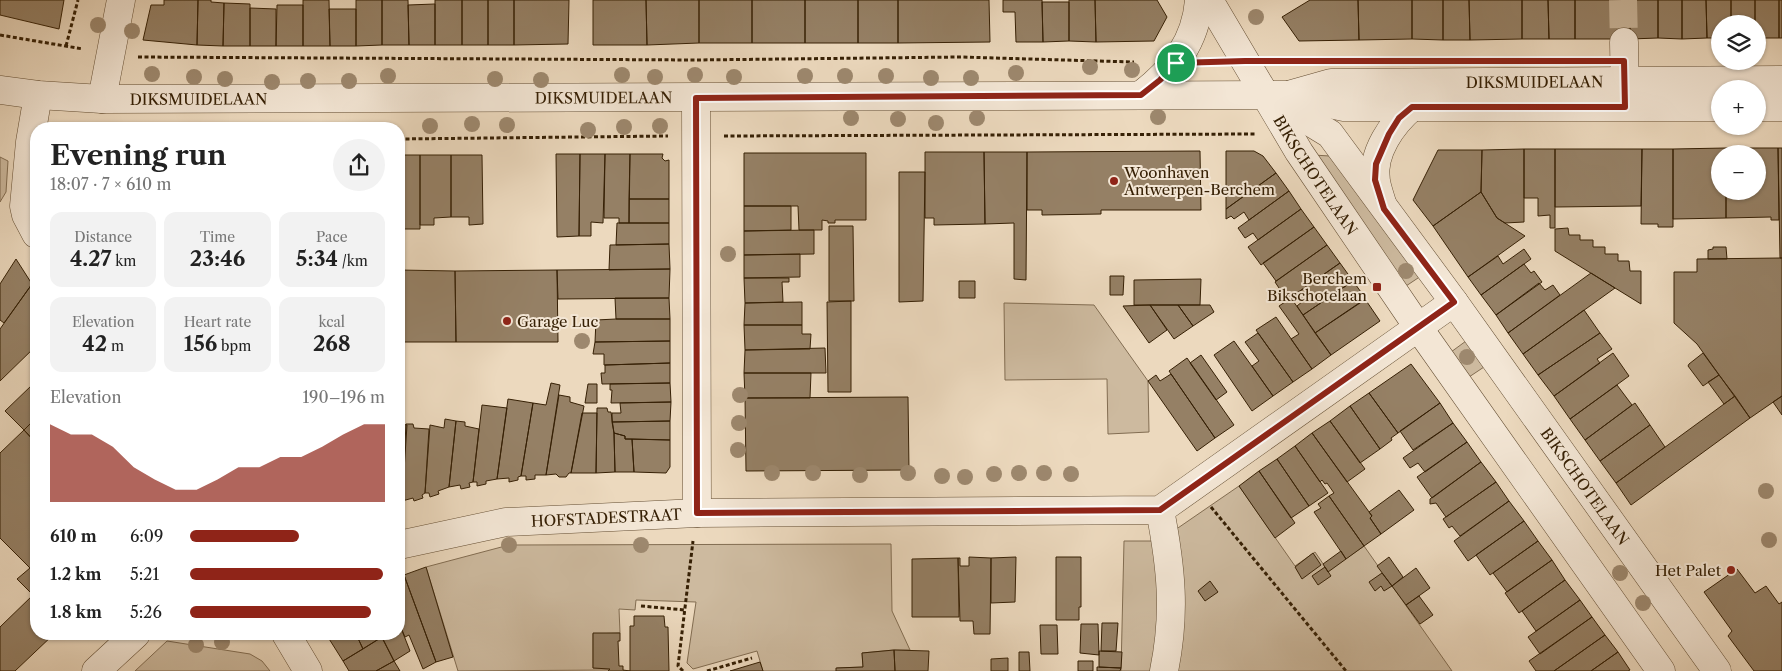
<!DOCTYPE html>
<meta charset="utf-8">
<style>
body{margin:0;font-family:"Libre Caslon Text",serif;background:#f2f2f2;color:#222;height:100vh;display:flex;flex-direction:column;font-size:19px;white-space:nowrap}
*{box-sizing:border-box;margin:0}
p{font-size:16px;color:#767676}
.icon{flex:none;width:28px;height:28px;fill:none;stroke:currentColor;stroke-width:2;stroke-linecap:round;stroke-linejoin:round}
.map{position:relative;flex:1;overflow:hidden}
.drawer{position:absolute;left:30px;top:122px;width:375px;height:518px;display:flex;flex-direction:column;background:#fff;border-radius:20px;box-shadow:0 1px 4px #0004}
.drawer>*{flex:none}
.buttons{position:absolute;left:1711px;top:15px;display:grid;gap:10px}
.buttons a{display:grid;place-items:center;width:55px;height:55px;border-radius:50%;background:#fff;box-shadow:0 1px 4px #0004;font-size:25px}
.pin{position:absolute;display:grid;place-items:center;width:42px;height:42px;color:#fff;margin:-21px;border:2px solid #fff;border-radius:50%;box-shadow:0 1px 5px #0007}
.round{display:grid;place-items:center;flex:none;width:52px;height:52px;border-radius:26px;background:#f2f2f2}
.head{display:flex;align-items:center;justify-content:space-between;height:85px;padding:0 20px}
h1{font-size:28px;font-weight:700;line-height:38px}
.stats{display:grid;grid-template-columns:repeat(3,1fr);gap:8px;height:85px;padding:5px 20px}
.stats div{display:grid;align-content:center;border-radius:12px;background:#f2f2f2;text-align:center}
.stats b{font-size:21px;font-weight:700}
.stats small{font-size:14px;font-weight:400}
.stats p{font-size:14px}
.chart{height:140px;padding:10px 20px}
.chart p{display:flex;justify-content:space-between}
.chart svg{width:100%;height:90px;margin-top:5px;fill:#8f2418;opacity:.7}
ul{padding:0 20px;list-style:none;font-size:16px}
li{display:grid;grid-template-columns:80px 60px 1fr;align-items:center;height:38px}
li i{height:12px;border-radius:6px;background:#8f2418}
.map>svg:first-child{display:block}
.green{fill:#cdba9f;stroke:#826d52}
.building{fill:#958065;stroke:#362005}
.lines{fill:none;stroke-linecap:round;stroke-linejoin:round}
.minor-tunnel{stroke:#c8b499;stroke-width:28;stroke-dasharray:28 14;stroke-linecap:butt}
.minor-casing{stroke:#644e33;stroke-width:29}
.path{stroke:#362005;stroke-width:3;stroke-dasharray:4 2.5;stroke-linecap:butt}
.minor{stroke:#f3e6d5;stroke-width:28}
.tree{fill:#9d886e}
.route-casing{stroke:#fff;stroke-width:10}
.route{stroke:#8f2418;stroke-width:6}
.poi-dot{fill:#8f2418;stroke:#f3e6d5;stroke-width:2}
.labels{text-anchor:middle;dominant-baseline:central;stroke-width:4;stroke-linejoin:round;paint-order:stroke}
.street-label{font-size:15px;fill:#362005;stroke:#f3e6d5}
.poi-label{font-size:15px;fill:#362005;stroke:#f3e6d5;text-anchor:start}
</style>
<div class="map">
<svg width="1782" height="671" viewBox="0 0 1782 671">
<rect width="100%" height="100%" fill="#ecd9be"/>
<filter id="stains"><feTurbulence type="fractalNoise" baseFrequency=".004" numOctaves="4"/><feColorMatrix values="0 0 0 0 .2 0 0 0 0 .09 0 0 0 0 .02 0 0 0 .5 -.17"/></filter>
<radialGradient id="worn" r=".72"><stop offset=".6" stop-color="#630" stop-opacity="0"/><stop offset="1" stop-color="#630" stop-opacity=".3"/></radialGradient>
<!-- green -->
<path class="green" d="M1313 155 1330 156 1421 276 1406 286Z
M0 157 8 161 6 192 0 202Z
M1004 303 1094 305 1148 381 1149 432 1108 434 1107 379 1005 380Z
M1466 341 1484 367 1469 377 1451 352Z
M1239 486 1295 566 1315 552 1328 571 1364 546 1452 671H1121L1124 541H1159Z
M891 544 892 611 910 650H894L862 653 863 667 837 668 836 671H763L757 651 693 669 687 663 696 602 636 600 635 610 619 609 620 633 593 634V668L610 669V670L458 671 426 567 509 545Z
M167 641 250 654 262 661 270 671H135Z"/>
<!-- building -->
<path class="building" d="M0 0H64L59 29 0 15Z
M164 0H198L197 45 143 40 151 5H164Z
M198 0H211V2L224 3 223 46 197 45Z
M303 0H329L330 46H303Z
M356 0H382V45L356 46Z
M382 0H408L409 45H382Z
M435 0H462V45H435Z
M462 0H488V45H462Z
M488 0H514V45H488Z
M514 0H569L568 44 514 45Z
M593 0H646L647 45H593Z
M646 0H699V43L647 45Z
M699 0H752V43H699Z
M752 0H805V43H752Z
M805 0H858V43H805Z
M858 0H898V43H858Z
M898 0H989L990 42 898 43Z
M1003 0H1042L1043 42H1016L1015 12H1003Z
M1069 0H1095L1096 42 1069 41Z
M1095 0H1157L1167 17 1154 41 1096 42Z
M1310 0H1358L1359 40 1299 41 1282 17Z
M1358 0H1412V39L1359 40Z
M1412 0H1443V40L1412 39Z
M1443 0H1469L1470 40H1443Z
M1469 0H1522V39L1470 40Z
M1522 0H1548L1549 39H1522Z
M1548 0H1575V39H1549Z
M1575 0H1630V39H1575Z
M1630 0H1658V38L1630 39Z
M1658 0H1682V39L1658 38Z
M1682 0H1706L1707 38 1682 39Z
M1706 0H1731V24H1720V38H1707Z
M1731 0H1755V24H1731Z
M1755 0H1779V38H1758V24H1755Z
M1779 0H1782V38H1779Z
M1042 2H1069V41L1043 42Z
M224 3 250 4V46H223Z
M435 4V45H409L408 5Z
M277 5H303V46H276Z
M250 8 276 9V46H250Z
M329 9H356V46H330Z
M1726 148H1778L1779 220H1771V217L1726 218V191H1758V154H1726Z
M1726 148V154H1720V191H1726V218L1673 219V149Z
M1778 148H1782V258H1780Z
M1524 149H1555V228H1550V215L1538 216V198H1524Z
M1524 149V222L1505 223 1497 218 1481 192 1482 150Z
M1555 149H1642L1641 206 1555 207Z
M1642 149H1673V227H1658V224H1641Z
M1438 150H1482L1481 192 1433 226 1413 200Z
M1200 151 1201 210H1101V214L1042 215V210H1027V152Z
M1226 151H1254L1263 156 1276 173 1226 209Z
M925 152H984L985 224 934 225V218H925Z
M984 152H1027L1026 280 1014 279V223L985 224Z
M744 153H866V220H835V223H828V221L822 220V230H799L798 206H744Z
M556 154H580L579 236 557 237Z
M580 154H605L603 223 591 222V236H579Z
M605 154H630L629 223H619V218H604Z
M630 154H663L662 158 665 161 669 160V199H629Z
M399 155H420V229H402L401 217H399Z
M420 155H451V217L434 218V225H420Z
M451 155H482L483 224 469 225V217H451Z
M899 172H925L923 301 899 302Z
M1276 173 1289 191 1249 220 1244 212 1234 219 1231 216 1226 219V209Z
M1289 191 1301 209 1258 240 1253 233 1245 238 1238 228Z
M1481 192 1497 218 1525 236 1468 277 1433 226Z
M629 199H669V223H629Z
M744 206H791V230L744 231Z
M1301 209 1314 227 1261 265 1248 247Z
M617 223H669V244L616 245Z
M829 226H853L854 301H829Z
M1314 227 1327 245 1276 281 1263 263Z
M1568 228 1569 235H1580V240H1593V247H1605V254H1618V261H1629L1630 271H1641V304L1555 251V229Z
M814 230V254L744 255V231Z
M669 244 670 269 609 270 610 245Z
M1327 245 1340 263 1287 300 1275 282Z
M1713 247H1726L1727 259H1708V250L1713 249Z
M1524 249 1531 259 1481 295 1468 277 1498 256 1503 264Z
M800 254V277L744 278V255Z
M1780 258H1782V396L1750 418 1697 344 1674 323V272H1697V259Z
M16 259 32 284 4 323 0 320V284Z
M1340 263 1353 281 1303 315 1297 306 1303 301 1297 293Z
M1524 264 1531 273 1534 271 1542 282 1496 315 1481 295Z
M670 269 669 298 558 299 557 270Z
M399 270 455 271 456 342H399Z
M557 270 558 342H456L455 271Z
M1591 273 1615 288 1523 354 1508 333Z
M1110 276H1124L1123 295H1110Z
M744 278H789V282H782L783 302 745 303Z
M1201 279 1200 305H1134V280Z
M959 281H975V298H959Z
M1353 281 1366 299 1315 333 1303 315Z
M1539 283 1545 290 1553 285 1560 295 1508 333 1496 315Z
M32 284 36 290V346L0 381V329Z
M615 298H669L670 319H616Z
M1291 298 1331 355 1312 369 1291 339 1299 334 1279 306Z
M1365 299 1380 321 1331 355 1315 333Z
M851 301V392H828L827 302Z
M802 302V325H744L745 303Z
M1150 305H1178L1193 326 1174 339Z
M1150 305 1167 330 1149 343 1123 306Z
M1178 305H1210L1214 312 1193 326Z
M1584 310 1600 333 1538 375 1523 354Z
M1276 317 1312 369 1293 382 1256 330Z
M616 319H670V341L595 342 596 320Z
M744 325H802V334H811L810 349 745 350Z
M1258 333 1293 382 1273 396 1252 366 1259 361 1245 342Z
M1600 333 1612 349 1597 359 1600 363 1554 396 1538 375Z
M670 341V363L605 365H604V354H593L595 342Z
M1234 341 1273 396 1252 411 1214 355Z
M825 348 826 373H744L745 350Z
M1613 353 1629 376 1570 419 1554 396Z
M1703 353 1719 375 1703 386 1688 366 1689 364Z
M1201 355 1227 392 1216 400 1190 363Z
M1187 358 1234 425 1215 438 1169 371Z
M670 363V383L602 384 601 373H605V365Z
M1411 364 1440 403 1398 433 1369 393Z
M744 373H811L810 398H745Z
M1171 374 1215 438 1197 451 1148 381 1156 375 1160 381Z
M1719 375 1735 396 1724 404 1708 382Z
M551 383 560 385 546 475H535V479L526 480V476H521L533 403 546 405Z
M670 383 671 402 611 403 612 390H610V384Z
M588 384H597V403H585Z
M32 385 36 389V418L24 430 5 411Z
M1617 385 1632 405 1585 440 1570 419Z
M1369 393 1398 433 1391 438 1392 440 1380 449 1350 406Z
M559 395 570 397V402L584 406 571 473H569L566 477H559L556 474 546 475Z
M1735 396 1750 418 1631 505 1616 483Z
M1782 396V415L1773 402Z
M908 397 909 470 746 471 745 398Z
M508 399 533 403 521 476 518 477V480L509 482V478L497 479Z
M671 402 670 421 612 422V413H621L620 403Z
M1440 403 1453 423 1413 450 1400 431Z
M1635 403 1650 425 1600 461 1585 440Z
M482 405 507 408 497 479 486 481V484L477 486V482H473Z
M1350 406 1380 449 1360 463 1330 421Z
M597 408H607L608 412H611L614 433 615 472 596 473Z
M582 413H597L596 473H571Z
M36 418V443L24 430Z
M445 419 456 421 449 487 438 491 439 494 430 497 429 493H425L430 425 444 428Z
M456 421 465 422V426L479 429 473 482 469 483 470 487 461 489 460 485 449 487Z
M670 421V440L625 439V436L614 433 612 422Z
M1330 421 1365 469 1347 482 1312 433Z
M1453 423 1467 442 1425 472 1418 463 1410 468 1403 458Z
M401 424 407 425 402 501 399 502V426Z
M406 424H413L414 428 429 429 425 493 422 495 423 498 414 501 413 498 402 501Z
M1650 425 1665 447 1616 483 1600 461Z
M24 430 36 443V598L17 579 30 568 0 538V453Z
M614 433 625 436V439H632L634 472H615Z
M1312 433 1372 516 1370 518 1381 534 1364 546 1329 496 1334 493 1327 483 1325 484 1322 480 1320 482 1295 446Z
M632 439 670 440V467L666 473 634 472Z
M1467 442 1481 462 1432 498 1417 477Z
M1295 446 1328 493 1309 506 1277 459Z
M1277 459 1309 506 1291 518 1259 471Z
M1481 462 1496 482 1446 517 1436 503 1430 504V499Z
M1259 471 1295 523 1275 538 1239 486Z
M1496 482 1509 501 1460 536 1452 526 1449 528 1443 519Z
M1399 490 1414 510 1381 534 1370 518 1372 516 1369 512Z
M1329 496 1364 546 1346 559 1314 512 1321 508 1318 504Z
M1509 501 1524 521 1468 561 1454 541Z
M1524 521 1538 541 1490 575 1476 555Z
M1538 541 1552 560 1507 592 1493 573Z
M1341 551 1346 559 1328 572 1323 564Z
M1313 553 1321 565 1302 579 1295 567Z
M969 557 991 558 990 634H974L973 621H960L958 558H960V566H969Z
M1016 557 1015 602 991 603V558Z
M1056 557H1081V607H1079V620H1056Z
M1389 557 1403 577 1392 586 1377 566Z
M958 558 959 617H912V559Z
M1552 560 1565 580 1519 613 1505 593Z
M426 567 453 657 436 662 404 575Z
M1325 567 1331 576 1318 585 1312 576Z
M1416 568 1430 588 1406 605 1392 586Z
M1737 569 1755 593 1766 586 1779 604 1782 602V671H1754L1728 636 1732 631 1704 592Z
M1382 573 1392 586 1384 591 1381 586 1375 591 1369 582Z
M404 575 436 662 423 669 409 635 405 637 399 623V576Z
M1565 580 1580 600 1536 631 1522 611Z
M1210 581 1218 592 1205 601 1198 591Z
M33 595 36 598V634H54L15 671H0V627Z
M1419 596 1433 615 1420 624 1406 605Z
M1580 600 1592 617 1540 654 1528 637Z
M634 616H664L665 627H668L669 671H608L610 669 593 668V633H620V641H618L619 666H623V670L630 671V626H634Z
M1592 617 1605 635 1554 671H1536L1529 661Z
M399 623 410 651 394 661 380 634H399Z
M1102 623H1118L1116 651H1101Z
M1081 624H1098L1099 655 1080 653Z
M1040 625H1057L1058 654H1041Z
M326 634H356L363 649 343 661Z
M356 634H380L382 637 363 649Z
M1605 635 1618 652 1591 671H1554Z
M382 637 394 661 376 671H349L343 661Z
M894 650 895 671H836V668L863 667 862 653Z
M894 650 929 651 928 671H895Z
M1099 651 1122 652 1121 668 1099 667Z
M1019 652H1029L1030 671H1019Z
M1618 652 1630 670 1628 671H1591Z
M1008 658V671H991V659Z
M394 661 400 671H376Z
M1078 661H1093V671H1078Z
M760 662 763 671H730Z
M1097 667 1121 668 1120 671H1097Z"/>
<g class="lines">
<!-- minor-tunnel -->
<path class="minor-tunnel" d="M1623 0 1624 42"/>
<defs>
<g id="minor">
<path id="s1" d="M1209 0 1299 152 1418 327 1661 671"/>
<path d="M1624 42 1625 98"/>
<path id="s2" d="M0 90 38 95 102 99 1288 95 1344 107H1720"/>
<path id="s3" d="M1292 94 1331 83 1782 80"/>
<path d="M1141 95C1173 70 1196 42 1199 0"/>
<path d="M696 98 697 513"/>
<path id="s4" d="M1271 98 1330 134 1454 302 1717 671"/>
<path d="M102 99 121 0"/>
<path d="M1758 107H1782"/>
<path d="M1382 203C1380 196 1377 188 1376 181 1371 153 1393 123 1412 107"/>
<path d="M36 234 26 215 24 206 30 142 38 95"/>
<path d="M1160 510C1171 567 1176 613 1164 671"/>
<path id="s5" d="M399 545 506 522 697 513 1160 510 1454 302"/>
<path d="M286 634 308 671"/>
<path d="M96 671 136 634"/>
</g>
</defs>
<!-- minor casing -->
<use href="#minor" class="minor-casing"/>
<!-- path -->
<path class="path" d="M0 35 83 49
M66 46 78 0
M138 57 696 60 961 57 1134 62
M1278 61H1297
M724 136 1256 134
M399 139 668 136
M32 261 36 268
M1211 507 1346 671
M641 606 685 610
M683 671 678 666 693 541
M707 671 752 658"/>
<!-- minor -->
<use href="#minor" class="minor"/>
</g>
<!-- trees -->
<g class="tree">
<circle cx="1256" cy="17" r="8"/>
<circle cx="98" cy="25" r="8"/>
<circle cx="132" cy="31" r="8"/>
<circle cx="1090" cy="67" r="8"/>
<circle cx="1132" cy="70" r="8"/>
<circle cx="1016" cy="73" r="8"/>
<circle cx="152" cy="74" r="8"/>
<circle cx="622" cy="75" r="8"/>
<circle cx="695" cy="75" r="8"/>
<circle cx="388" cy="76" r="8"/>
<circle cx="805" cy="76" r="8"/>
<circle cx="845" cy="76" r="8"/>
<circle cx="886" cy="76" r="8"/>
<circle cx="194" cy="77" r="8"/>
<circle cx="655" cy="77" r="8"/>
<circle cx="734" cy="77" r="8"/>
<circle cx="931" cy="78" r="8"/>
<circle cx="971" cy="78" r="8"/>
<circle cx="225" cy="79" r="8"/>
<circle cx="495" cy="79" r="8"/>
<circle cx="541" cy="80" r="8"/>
<circle cx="308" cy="81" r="8"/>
<circle cx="349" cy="81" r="8"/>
<circle cx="272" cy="82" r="8"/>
<circle cx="1158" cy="117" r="8"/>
<circle cx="851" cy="118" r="8"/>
<circle cx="977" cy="118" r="8"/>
<circle cx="898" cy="119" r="8"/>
<circle cx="936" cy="123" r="8"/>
<circle cx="472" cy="124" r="8"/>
<circle cx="507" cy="125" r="8"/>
<circle cx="430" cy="126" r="8"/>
<circle cx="660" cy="126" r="8"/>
<circle cx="624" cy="127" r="8"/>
<circle cx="588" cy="130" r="8"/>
<circle cx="728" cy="254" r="8"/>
<circle cx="1406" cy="271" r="8"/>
<circle cx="582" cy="341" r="8"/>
<circle cx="1467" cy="357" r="8"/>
<circle cx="740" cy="395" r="8"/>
<circle cx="739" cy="423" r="8"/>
<circle cx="738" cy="450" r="8"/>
<circle cx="772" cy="473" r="8"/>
<circle cx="813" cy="473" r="8"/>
<circle cx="908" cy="473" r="8"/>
<circle cx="1019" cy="473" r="8"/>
<circle cx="1044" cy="473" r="8"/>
<circle cx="994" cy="474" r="8"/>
<circle cx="1071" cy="474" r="8"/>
<circle cx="860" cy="475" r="8"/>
<circle cx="942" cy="476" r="8"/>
<circle cx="965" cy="477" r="8"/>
<circle cx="1766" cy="491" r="8"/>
<circle cx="1769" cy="540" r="8"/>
<circle cx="509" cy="545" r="8"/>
<circle cx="641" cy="545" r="8"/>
<circle cx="1620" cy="573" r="8"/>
<circle cx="1643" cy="603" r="8"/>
<circle cx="222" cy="642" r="8"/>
<circle cx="196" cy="645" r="8"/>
</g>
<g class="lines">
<defs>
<path id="route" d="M1245 61H1624L1625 107H1412L1399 118 1389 134 1376 164 1375 180 1384 209 1454 302 1160 510 697 513 696 98 1141 95 1160 80 1176 63Z"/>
</defs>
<!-- route casing -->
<use href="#route" class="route-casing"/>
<!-- route -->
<use href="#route" class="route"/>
</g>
<!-- markers -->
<g class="poi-dot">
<circle cx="1114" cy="181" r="5"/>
<rect x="1372" y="282" width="10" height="10" rx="2.5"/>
<circle cx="507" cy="321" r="5"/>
<circle cx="1731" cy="570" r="5"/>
</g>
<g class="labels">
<!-- street labels -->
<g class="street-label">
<text stroke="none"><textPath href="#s3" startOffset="244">DIKSMUIDELAAN</textPath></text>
<text stroke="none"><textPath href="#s2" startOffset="604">DIKSMUIDELAAN</textPath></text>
<text stroke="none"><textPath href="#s2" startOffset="199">DIKSMUIDELAAN</textPath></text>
<text stroke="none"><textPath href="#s1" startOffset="205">BIKSCHOTELAAN</textPath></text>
<text stroke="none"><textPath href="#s4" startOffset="504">BIKSCHOTELAAN</textPath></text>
<text stroke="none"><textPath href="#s5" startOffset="210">HOFSTADESTRAAT</textPath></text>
</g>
<!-- poi labels -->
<g class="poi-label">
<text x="1124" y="172">Woonhaven<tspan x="1124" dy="17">Antwerpen-Berchem</tspan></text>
<text x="1367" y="278" text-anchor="end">Berchem<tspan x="1367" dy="17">Bikschotelaan</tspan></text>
<text x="517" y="321">Garage Luc</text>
<text x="1721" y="570" text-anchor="end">Het Palet</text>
</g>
</g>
<rect width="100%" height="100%" filter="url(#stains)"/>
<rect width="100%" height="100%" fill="url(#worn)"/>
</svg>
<div class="buttons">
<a><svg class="icon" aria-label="layers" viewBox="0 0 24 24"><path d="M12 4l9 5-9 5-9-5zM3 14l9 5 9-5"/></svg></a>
<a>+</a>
<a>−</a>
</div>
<div class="pin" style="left:1176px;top:63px;background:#1e9e55"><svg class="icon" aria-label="arrive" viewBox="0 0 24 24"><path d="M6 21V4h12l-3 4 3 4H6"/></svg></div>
<section class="drawer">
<div class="head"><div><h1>Evening run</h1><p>18:07 · 7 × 610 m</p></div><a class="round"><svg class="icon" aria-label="share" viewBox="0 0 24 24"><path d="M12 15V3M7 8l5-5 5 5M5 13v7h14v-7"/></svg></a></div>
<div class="stats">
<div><p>Distance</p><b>4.27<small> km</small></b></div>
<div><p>Time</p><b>23:46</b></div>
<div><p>Pace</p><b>5:34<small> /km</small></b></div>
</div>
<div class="stats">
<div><p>Elevation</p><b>42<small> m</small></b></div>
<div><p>Heart rate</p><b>156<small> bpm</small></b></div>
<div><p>kcal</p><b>268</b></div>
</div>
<div class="chart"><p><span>Elevation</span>190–196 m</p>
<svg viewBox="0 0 160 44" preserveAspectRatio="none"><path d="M0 44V6L10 11L20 11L30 17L40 27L50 33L60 38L70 38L80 33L90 27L100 27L110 22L120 22L130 17L140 11L150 6L160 6V44z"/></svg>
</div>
<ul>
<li><b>610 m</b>6:09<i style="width:56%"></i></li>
<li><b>1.2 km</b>5:21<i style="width:99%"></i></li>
<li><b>1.8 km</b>5:26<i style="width:93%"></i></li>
</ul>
</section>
</div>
